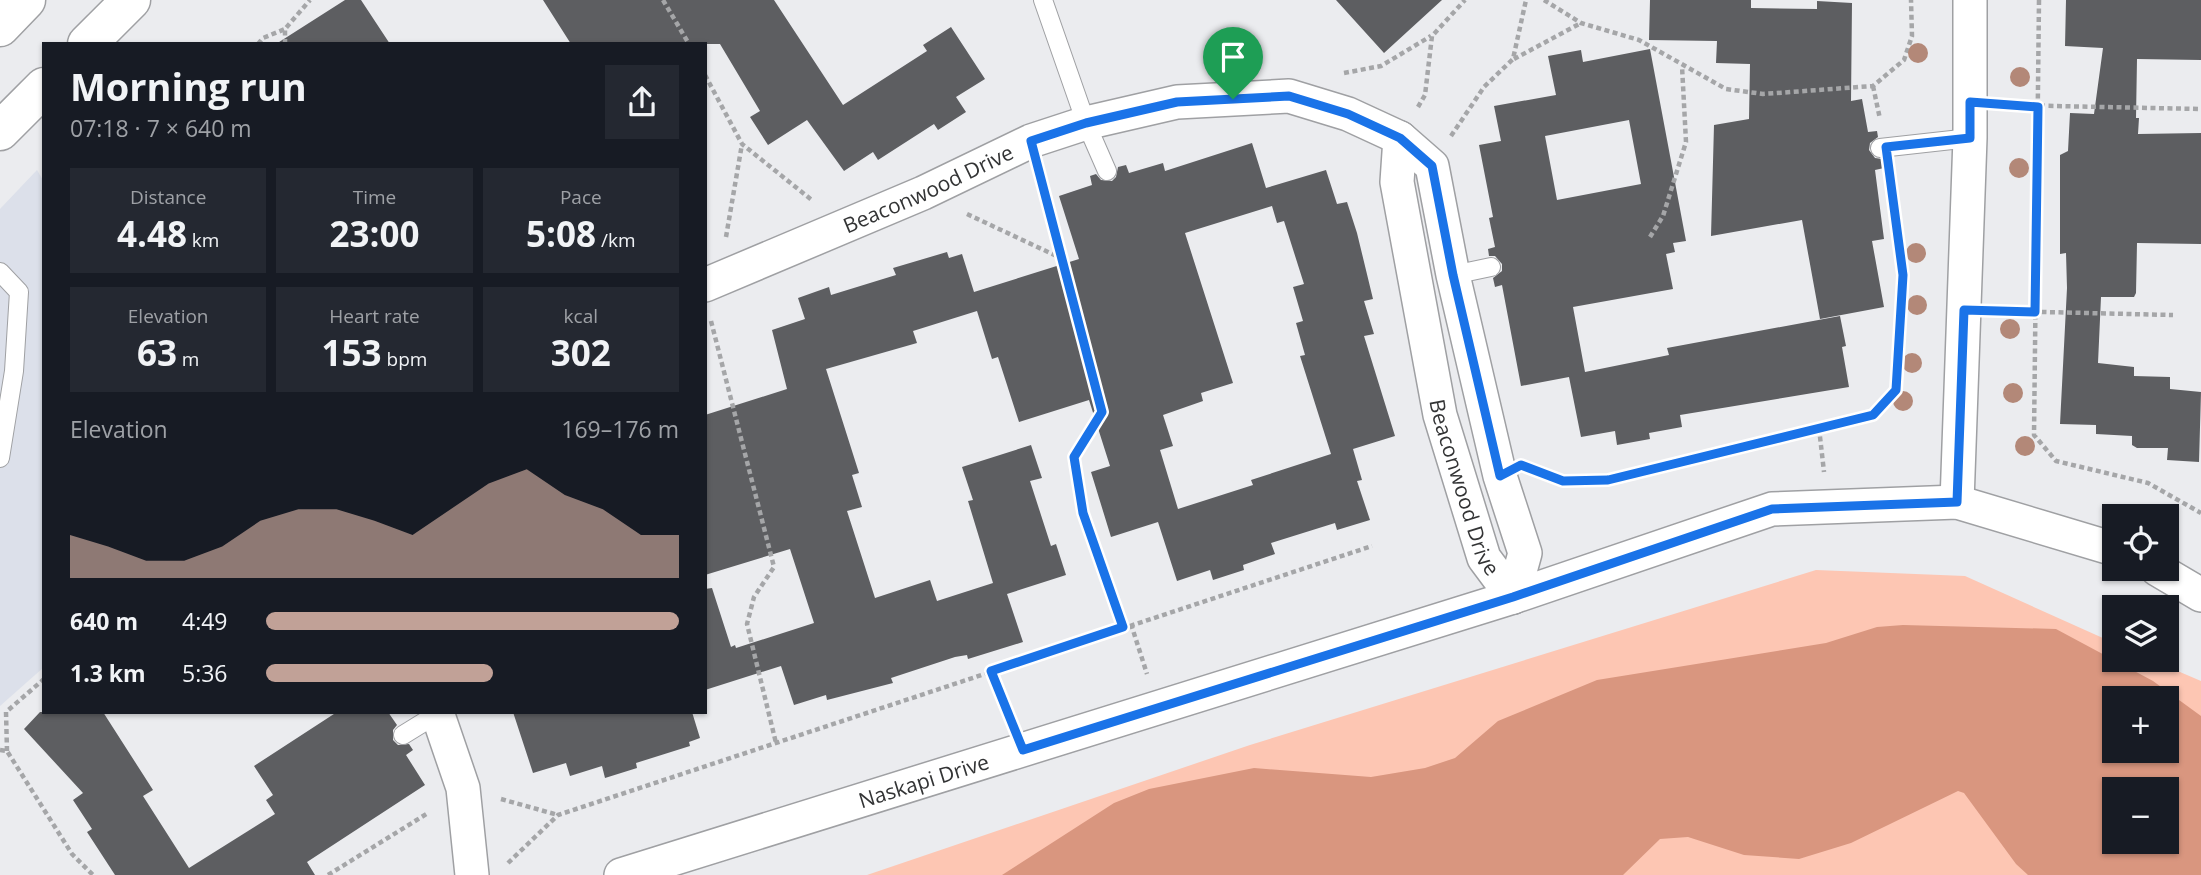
<!DOCTYPE html>
<meta charset="utf-8">
<style>
body{margin:0;font-family:"Open Sans",sans-serif;background:#242831;color:#f1f3f6;height:100vh;display:flex;flex-direction:column;font-size:26px;white-space:nowrap}
*{box-sizing:border-box;margin:0}
p{font-size:23px;color:#9ea1a6}
.icon{flex:none;width:38px;height:38px;fill:none;stroke:currentColor;stroke-width:2;stroke-linecap:round;stroke-linejoin:round}
.map{position:relative;flex:1;overflow:hidden}
.panel{position:absolute;left:42px;top:42px;width:665px;height:672px;display:flex;flex-direction:column;background:#171b24;border-radius:0px;box-shadow:0 2px 5px #0004}
.panel>*{flex:none}
.fabs{position:absolute;left:2102px;top:504px;display:grid;gap:14px}
.fabs a{display:grid;place-items:center;width:77px;height:77px;border-radius:0px;background:#171b24;box-shadow:0 2px 5px #0004;font-size:35px}
.pin{position:absolute;display:grid;place-items:center;width:60px;height:60px;color:#fff;margin:-72px -30px;border-radius:50% 50% 50% 0;rotate:-45deg;box-shadow:0 0 7px #0007}
.pin .icon{rotate:45deg}
.round{display:grid;place-items:center;flex:none;width:74px;height:74px;border-radius:0px;background:#242831}
.summary{display:flex;align-items:center;justify-content:space-between;height:119px;padding:0 28px}
h1{font-size:38px;font-weight:700;line-height:52px}
.figures{display:grid;grid-template-columns:repeat(3,1fr);gap:10px;height:119px;padding:7px 28px}
.figures div{display:grid;align-content:center;border-radius:0px;background:#242831;text-align:center}
.figures b{font-size:35px;font-weight:700}
.figures small{font-size:19px;font-weight:400}
.figures p{font-size:19px}
.chart{height:196px;padding:14px 28px}
.chart p{display:flex;justify-content:space-between}
.chart svg{width:100%;height:126px;margin-top:7px;fill:#c1a197;opacity:.7}
ul{padding:0 28px;list-style:none;font-size:23px}
li{display:grid;grid-template-columns:112px 84px 1fr;align-items:center;height:52px}
li i{height:18px;border-radius:9px;background:#c1a197}
.map>svg:first-child{display:block}
.built{fill:#dce0ea}
.green{fill:#fdc6b3;fill-rule:evenodd}
.forest{fill:#d9967f;fill-rule:evenodd}
.building{fill:#5d5e61;fill-rule:evenodd}
.lines{fill:none;stroke-linecap:round;stroke-linejoin:round}
.lane-casing{stroke:#9fa0a3;stroke-width:20}
.street-casing{stroke:#9fa0a3;stroke-width:36}
.primary-casing{stroke:#9fa0a3;stroke-width:41}
.path{stroke:#a5a6a8;stroke-width:4.5;stroke-dasharray:5 3.5;stroke-linecap:butt}
.lane{stroke:#fff;stroke-width:18}
.street{stroke:#fff;stroke-width:33}
.primary{stroke:#fff;stroke-width:38}
.tree{fill:#b38878}
.route-casing{stroke:#fff;stroke-width:14}
.route{stroke:#1a73e8;stroke-width:9}
.labels{text-anchor:middle;dominant-baseline:central;stroke-width:7;stroke-linejoin:round;paint-order:stroke}
.street-label{font-size:21px;fill:#333435;stroke:#fff}
</style>
<div class="map">
<svg width="2201" height="875" viewBox="0 0 2201 875">
<rect width="100%" height="100%" fill="#ebecef"/>
<!-- built -->
<path class="built" d="M37 170 44 182V667L0 706V209Z"/>
<!-- green -->
<path class="green" d="M1816 570 1965 576 2114 643V660H2152L2201 681V875H867L1250 745ZM2114 698H2166V751H2114ZM2114 789H2166V842H2114Z"/>
<!-- forest -->
<path class="forest" d="M1903 625 2056 629 2153 681 2201 716V875H2028L2016 864 1964 793 1958 791 1851 843 1799 859 1744 855 1688 837 1660 839 1623 875H1002L1114 803 1149 789 1254 768 1371 777 1425 768 1455 758 1498 721 1597 680 1826 643 1877 627ZM2114 698H2166V751H2114ZM2114 789H2166V842H2114Z"/>
<!-- building -->
<path class="building" d="M345 0H361L390 44H276Z
M543 0H774L843 105 927 51 923 45 951 27 985 79 956 97 966 112 938 130 934 124 878 160 873 152 844 171 807 120 768 145 750 117 760 111 720 44H571Z
M1336 0H1442L1384 53Z
M1650 0H1751V8L1817 9V1L1852 3 1851 101 1862 99 1868 132 1877 131 1878 137 1870 143 1869 150 1875 158 1882 159 1884 168 1875 170 1884 239 1872 241 1884 307 1820 319 1802 220 1711 236 1714 125 1749 119 1750 64 1716 63 1717 41 1649 40Z
M2066 0H2201V60L2137 59 2136 118H2139L2138 134 2201 133V244L2137 243 2136 293 2134 297H2101L2098 363 2134 367V376L2170 377V389L2201 392 2199 462 2167 460 2168 448H2137L2132 445V436L2096 434V425L2060 424 2067 288 2066 253 2060 254V155L2068 151 2070 113 2094 114 2103 48 2065 46Z
M1650 49 1686 241 1673 243 1675 252 1666 254 1673 289 1573 307 1585 372 1669 355 1667 348 1840 316 1846 346 1842 347 1849 387 1680 415 1682 427 1649 433 1650 439 1617 445 1615 431 1581 437 1569 377 1521 386 1502 285 1495 287 1493 278 1502 271V264L1495 256H1489L1488 249 1495 247 1489 218 1493 217 1479 145 1501 141 1494 106 1556 95 1548 56 1581 50 1583 62ZM1629 120 1641 184 1557 200 1545 136Z
M1252 143 1266 188 1326 170 1337 204 1347 202 1357 233 1373 299 1364 301 1374 334 1364 336 1395 436 1353 449 1362 480 1357 481 1370 520 1337 530 1335 523 1271 543 1275 554 1243 565 1244 570 1213 580 1210 570 1177 581 1158 522 1111 537 1091 472 1110 466 1089 400 1019 422 998 357 992 359 977 311 913 331 917 343 826 369 859 473 852 475 862 507 847 511 875 598 930 580 937 601 993 583 968 501 973 500 962 467 1031 445 1042 478 1030 481 1051 546 1056 544 1066 575 1007 594 1023 642 968 659 967 655 955 657 891 678 893 683 827 700 826 695 794 705 781 666 705 690V589L712 588 731 647 735 645 736 648 814 623 790 549 705 575V415L787 389 772 330 805 319 798 298 829 287 831 295 896 275 893 268 947 252 949 258 962 254 974 292 1079 259 1059 196 1092 185 1090 176 1096 174 1101 180 1112 181 1116 177 1118 167 1126 165 1129 173 1163 163 1165 171ZM1272 206 1277 223 1284 221 1304 284 1293 287 1303 321 1296 323 1305 355 1300 356 1331 454 1251 480 1253 485 1178 509 1160 450 1173 446 1163 415 1203 401 1201 393 1233 383 1185 233Z
M40 712H103L153 790 143 796 189 868 275 814 266 800 273 795 254 766 337 712H388L397 725 393 730V740L398 745 409 744 413 750 406 755 425 785 307 862 315 875H115L87 832 92 829 73 800 83 793 24 729Z
M513 712H692L700 738 689 742 690 746 636 763 637 768 605 778 602 766 570 776 566 763 533 773Z"/>
<g class="lines">
<defs>
<path id="lane" d="M1043 0 1086 123 1107 171
M1880 148 1970 138
M0 272 19 292 14 371 0 458
M1453 275 1491 267
M403 735 437 714"/>
<g id="street">
<path id="s1" d="M1400 138 1397 182 1440 415 1484 558 1513 597"/>
<path id="s2" d="M705 285 923 193 1031 141 1086 123 1177 102 1289 96 1348 114 1400 138 1432 166 1453 275 1500 476 1525 553 1513 597"/>
<path d="M1957 502 1970 138V0"/>
<path d="M2157 569 2201 595"/>
<path d="M437 712 463 788 472 875"/>
<path id="s3" d="M621 875 1513 597 1772 509 1957 502 2114 549"/>
</g>
<path id="primary" d="M0 27 26 0
M87 44 131 0
M0 131 44 87"/>
</defs>
<!-- lane casing -->
<use href="#lane" class="lane-casing"/>
<!-- street casing -->
<use href="#street" class="street-casing"/>
<!-- primary casing -->
<use href="#primary" class="primary-casing"/>
<!-- path -->
<path class="path" d="M663 0 689 44
M1544 0 1581 23 1639 40 1726 89 1763 94 1873 86 1904 60 1912 36 1911 0
M2039 0 2034 435 2056 461 2148 483 2201 513
M258 44 263 38 285 29
M285 44V29L310 0
M1514 59 1581 23
M1344 73 1381 66 1431 36
M705 75 742 144 813 201
M1873 86 1880 119
M2006 105 2201 109
M1418 107 1425 95 1432 36 1465 0
M1451 136 1484 87 1513 59 1526 0
M1040 175 1102 412 1074 457 1083 513 1123 627
M967 214 1063 259
M726 237 742 144
M1650 237 1663 216 1686 142 1682 66
M1999 311 2173 315
M711 321 774 567 754 597 747 624 776 743
M1819 428 1824 472
M1538 472 1563 481 1608 480 1873 415 1896 389 1903 275 1890 176
M1131 624 1147 674
M991 671 1010 717
M0 750 7 751 72 854 93 875
M7 751 6 712 44 679
M501 799 558 815
M508 863 558 815 1372 546
M328 875 428 813"/>
<!-- lane -->
<use href="#lane" class="lane"/>
<!-- street -->
<use href="#street" class="street"/>
<!-- primary -->
<use href="#primary" class="primary"/>
</g>
<!-- trees -->
<g class="tree">
<circle cx="1918" cy="53" r="10"/>
<circle cx="2020" cy="77" r="10"/>
<circle cx="2019" cy="168" r="10"/>
<circle cx="1916" cy="253" r="10"/>
<circle cx="1917" cy="305" r="10"/>
<circle cx="2010" cy="329" r="10"/>
<circle cx="1912" cy="363" r="10"/>
<circle cx="2013" cy="393" r="10"/>
<circle cx="1903" cy="401" r="10"/>
<circle cx="2025" cy="446" r="10"/>
</g>
<g class="lines">
<defs>
<path id="route" d="M1289 96 1348 114 1400 138 1432 166 1453 275 1500 476 1521 465 1563 481 1608 480 1873 415 1896 390 1903 275 1886 147 1970 138V102L2038 107 2035 312 1964 310 1957 502 1772 509 1513 597 1023 750 991 671 1123 627 1083 513 1074 457 1102 412 1031 141 1086 123 1177 102Z"/>
</defs>
<!-- route casing -->
<use href="#route" class="route-casing"/>
<!-- route -->
<use href="#route" class="route"/>
</g>
<g class="labels">
<!-- street labels -->
<g class="street-label">
<text stroke="none"><textPath href="#s2" startOffset="243">Beaconwood Drive</textPath></text>
<text stroke="none"><textPath href="#s1" startOffset="357">Beaconwood Drive</textPath></text>
<text stroke="none"><textPath href="#s3" startOffset="317">Naskapi Drive</textPath></text>
</g>
</g>
</svg>
<div class="fabs">
<a><svg class="icon" aria-label="locate" viewBox="0 0 24 24"><circle cx="12" cy="12" r="6"/><path d="M12 2v4M12 18v4M2 12h4M18 12h4"/></svg></a>
<a><svg class="icon" aria-label="layers" viewBox="0 0 24 24"><path d="M12 4l9 5-9 5-9-5zM3 14l9 5 9-5"/></svg></a>
<a>+</a>
<a>−</a>
</div>
<div class="pin" style="left:1233px;top:99px;background:#1e9e55"><svg class="icon" aria-label="arrive" viewBox="0 0 24 24"><path d="M6 21V4h12l-3 4 3 4H6"/></svg></div>
<section class="panel">
<div class="summary"><div><h1>Morning run</h1><p>07:18 · 7 × 640 m</p></div><a class="round"><svg class="icon" aria-label="share" viewBox="0 0 24 24"><path d="M12 15V3M7 8l5-5 5 5M5 13v7h14v-7"/></svg></a></div>
<div class="figures">
<div><p>Distance</p><b>4.48<small> km</small></b></div>
<div><p>Time</p><b>23:00</b></div>
<div><p>Pace</p><b>5:08<small> /km</small></b></div>
</div>
<div class="figures">
<div><p>Elevation</p><b>63<small> m</small></b></div>
<div><p>Heart rate</p><b>153<small> bpm</small></b></div>
<div><p>kcal</p><b>302</b></div>
</div>
<div class="chart"><p><span>Elevation</span>169–176 m</p>
<svg viewBox="0 0 160 44" preserveAspectRatio="none"><path d="M0 44V29L10 33L20 38L30 38L40 33L50 24L60 20L70 20L80 24L90 29L100 20L110 11L120 6L130 15L140 20L150 29L160 29V44z"/></svg>
</div>
<ul>
<li><b>640 m</b>4:49<i style="width:100%"></i></li>
<li><b>1.3 km</b>5:36<i style="width:55%"></i></li>
</ul>
</section>
</div>
